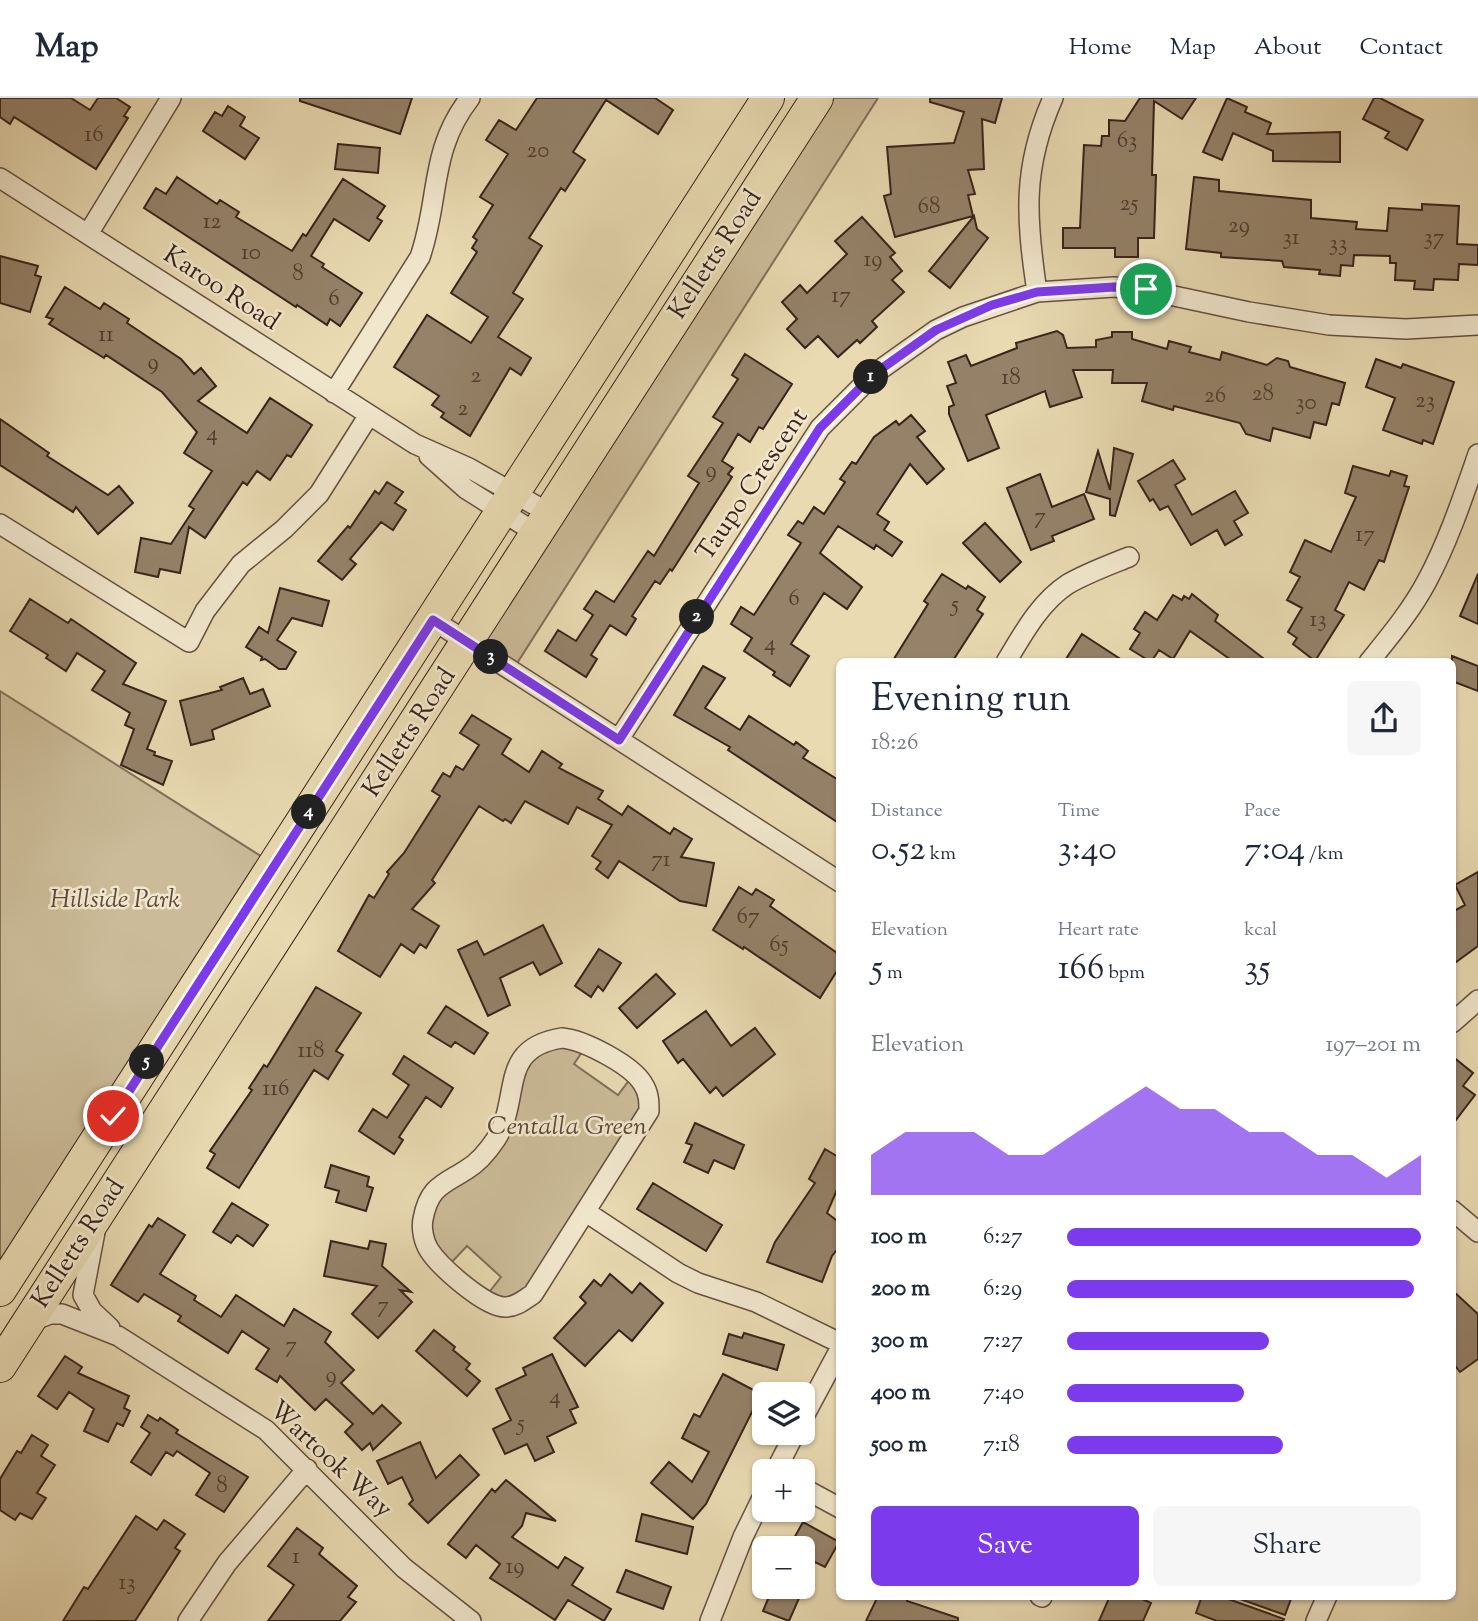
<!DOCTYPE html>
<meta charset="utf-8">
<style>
body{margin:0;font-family:"Sorts Mill Goudy",serif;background:#f6f6f7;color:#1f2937;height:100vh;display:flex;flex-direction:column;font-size:26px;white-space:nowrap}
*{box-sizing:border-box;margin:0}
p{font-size:23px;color:#747a83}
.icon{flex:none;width:38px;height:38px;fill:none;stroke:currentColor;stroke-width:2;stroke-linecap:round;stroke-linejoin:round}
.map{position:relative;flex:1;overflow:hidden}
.side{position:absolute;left:836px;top:560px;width:620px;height:942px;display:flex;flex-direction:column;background:#fff;border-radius:10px;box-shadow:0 2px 5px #0004}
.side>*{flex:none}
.tools{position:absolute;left:752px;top:1284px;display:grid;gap:14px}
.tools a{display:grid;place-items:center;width:63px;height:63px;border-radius:10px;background:#fff;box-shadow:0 2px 5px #0004;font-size:35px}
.pin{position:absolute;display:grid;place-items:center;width:60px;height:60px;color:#fff;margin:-30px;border:4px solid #fff;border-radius:50%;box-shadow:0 2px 7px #0007}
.km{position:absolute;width:35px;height:35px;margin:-18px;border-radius:50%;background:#222;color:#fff;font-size:19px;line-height:35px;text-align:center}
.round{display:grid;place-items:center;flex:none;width:74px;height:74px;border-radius:10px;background:#f6f6f7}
.summary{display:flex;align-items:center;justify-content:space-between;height:119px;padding:0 35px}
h1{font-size:38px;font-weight:600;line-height:52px}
.figures{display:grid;grid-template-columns:repeat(3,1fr);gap:10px;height:119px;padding:7px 35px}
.figures div{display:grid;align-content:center}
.figures b{font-size:35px;font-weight:600}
.figures small{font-size:19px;font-weight:400}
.figures p{font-size:19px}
.chart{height:196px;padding:14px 35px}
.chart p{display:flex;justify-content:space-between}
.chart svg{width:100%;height:126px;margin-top:7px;fill:#7c3aed;opacity:.7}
.action{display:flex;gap:14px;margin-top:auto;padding:14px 35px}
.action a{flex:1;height:80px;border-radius:10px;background:#7c3aed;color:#fff;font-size:28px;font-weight:600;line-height:80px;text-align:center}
.action a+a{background:#f6f6f7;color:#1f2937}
ul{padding:0 35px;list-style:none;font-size:23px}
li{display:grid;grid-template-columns:112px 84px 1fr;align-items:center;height:52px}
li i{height:18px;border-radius:9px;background:#7c3aed}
header{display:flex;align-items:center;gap:42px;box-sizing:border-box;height:98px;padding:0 35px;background:#fff;border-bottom:2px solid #e0e1e3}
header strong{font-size:33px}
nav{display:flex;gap:38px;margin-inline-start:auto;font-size:24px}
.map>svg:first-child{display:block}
.green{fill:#cbbb98;stroke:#826f59;stroke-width:2}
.building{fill:#958269;stroke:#39231a;stroke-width:2}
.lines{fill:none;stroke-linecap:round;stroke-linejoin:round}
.minor-casing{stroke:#655140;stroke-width:22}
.primary-casing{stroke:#39231a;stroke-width:34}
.minor{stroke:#f1e7cd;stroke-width:19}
.primary{stroke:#e9dab2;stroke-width:32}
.route-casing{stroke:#fff;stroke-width:14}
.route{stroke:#7c3aed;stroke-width:9}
.labels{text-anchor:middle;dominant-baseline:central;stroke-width:5;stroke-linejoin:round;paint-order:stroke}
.number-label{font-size:23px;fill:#503b2e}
.street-label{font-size:26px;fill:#39231a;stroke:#f1e7cd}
.park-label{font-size:26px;font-style:italic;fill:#5e493a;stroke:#f1e7cd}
</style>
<header>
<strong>Map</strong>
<nav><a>Home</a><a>Map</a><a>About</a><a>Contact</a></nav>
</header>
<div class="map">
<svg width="1478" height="1523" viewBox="0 0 1478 1523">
<rect width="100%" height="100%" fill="#e9dab2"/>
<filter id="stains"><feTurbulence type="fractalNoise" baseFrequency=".00286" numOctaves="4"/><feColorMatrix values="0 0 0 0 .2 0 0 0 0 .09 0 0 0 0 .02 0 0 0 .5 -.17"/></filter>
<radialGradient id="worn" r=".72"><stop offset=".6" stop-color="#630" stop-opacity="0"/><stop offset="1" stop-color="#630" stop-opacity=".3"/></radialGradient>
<!-- green -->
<path class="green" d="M817 0H878L512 573 468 545Z
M0 593 275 767 0 1192Z
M551 948 584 951 574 966 618 997 630 981 636 986 641 1012 527 1191 517 1201 487 1197 501 1179 467 1148 451 1165 436 1146 431 1129 433 1115 442 1096 469 1079 522 972Z"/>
<!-- building -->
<path class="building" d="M0 0H71L90 12 98 0H116L130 9 124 18 128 20 96 71 14 19 10 26 0 19Z
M300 0H412L400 36 300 3Z
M537 0H655L673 12 658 36 606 2 573 54 585 62 565 93 561 90 529 140 542 148 513 195 523 201 498 239 531 260 521 277 510 270 470 338 441 319 444 315 432 307 439 298 394 269 427 217 471 245 488 219 451 195 477 154 472 150 477 142 473 139 493 107 480 99 508 56 486 42 499 22 516 32Z
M930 0H1002L995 25 982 21 984 71 968 72 975 96 968 97 973 118 895 139 884 98 891 96 887 49 954 45 964 14 930 4Z
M1140 0H1196L1182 21 1154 3 1152 77H1156L1154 140H1138V159H1115V150H1063V130H1080L1084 47 1101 48 1102 38H1109V22L1125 23Z
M1227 0 1247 9 1245 14 1271 25 1267 36 1340 34V64L1273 63V53L1233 35 1222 62 1203 54Z
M1374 0H1380L1423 22 1407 52 1385 40 1389 34 1363 21Z
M228 8 245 19 240 28 259 40 245 61 203 33 215 14 222 18Z
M338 46 380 50 378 75 335 71Z
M177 79 217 106 220 102 239 114 236 119 292 153 303 136 306 138 343 81 385 108 377 120 382 123 369 143 334 121 311 158 324 166 322 169 362 195 340 228 330 221 327 227 297 207 296 209 144 110 156 90 166 96Z
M1194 79 1219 82V93L1311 102V120L1357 124 1356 131 1387 133 1389 110 1422 112V106L1459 108 1457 146 1478 147V167L1459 166 1458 182 1434 181 1433 192 1414 191 1415 183 1395 182 1396 165H1390V158L1354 157 1353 168 1341 167 1340 178 1319 176 1320 172 1284 169 1282 163 1221 159V155L1186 151Z
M974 118 977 131 988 140 950 190 929 173Z
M862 119 895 155 890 159 902 173 892 182 904 194 872 223 877 229 860 245 857 242 838 259 818 238 805 250 787 231 797 221 782 204 800 187 807 195 847 156 835 143Z
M0 158 38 168 35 177 41 179 30 214 0 205Z
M65 189 100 211 104 205 129 221 127 225 181 261 194 276 201 270 216 288 198 303 247 335 270 300 312 327 291 359 287 357 270 382 257 373 247 387 243 384 205 440 189 429 180 475 160 471 158 479 135 474 141 440 171 446 194 411 189 408 212 373 184 355 197 334 162 294 106 257 104 260 49 226 53 221 46 219Z
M1057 233 1063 237 1067 250 1096 249V242L1112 239V234H1132V241L1167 251 1169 243 1191 249 1189 254 1220 262 1222 254 1267 267 1277 260 1288 263 1290 269 1345 285 1339 307 1332 305 1326 327 1314 324 1310 340 1273 330 1270 343 1246 336 1240 325 1174 308 1173 312 1142 303 1147 285H1112L1113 272H1073L1082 299 1050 309 1045 293 986 317 999 350 968 363 949 316V309L954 307 947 288 956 285 948 264 966 257 971 268 1017 250 1016 245Z
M745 256 792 286 763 331 759 329 750 344 738 336 722 363 733 370 728 376 732 379 672 473 670 471 660 486 655 483 632 518 636 521 626 537 610 527 591 557 597 561 586 579 545 553 558 532 576 543 593 517 584 511 596 493 614 504 648 453 654 458 699 385 688 378 723 325 713 319 738 281 732 277Z
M1376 261 1401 270 1403 266 1454 284 1433 346 1423 342 1422 346 1383 332 1395 300 1366 289Z
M911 317 925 333 917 339 944 371 927 386 910 366 877 416 889 424 884 432 902 444 892 458 876 447 874 451 838 428 820 455 862 489 847 511 824 495 791 546 809 558 790 588 773 577 775 574 744 553 752 540 731 526 741 509 754 517 801 445 788 437 798 423 803 426 814 409 824 416 845 384 840 381 852 364 856 366 874 339 896 323 899 327Z
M0 321 49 355 47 358 108 397 119 388 133 405 98 436 76 409 73 414 0 367Z
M1114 350 1133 356 1115 418 1110 417V401L1086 394 1098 353 1110 392Z
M1173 362 1185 381 1175 387 1192 417 1235 393 1248 415 1234 423 1242 437 1225 447 1217 432 1191 447 1168 408 1160 412 1153 401 1150 403 1138 383Z
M1353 368 1389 378 1391 373 1407 378 1404 388 1409 389 1384 464 1379 462 1364 492 1349 484 1335 512 1344 517 1315 563 1293 546 1297 540 1288 534 1302 510 1287 502 1300 479 1290 474 1305 442 1331 454 1356 399 1345 395Z
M1040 376 1052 409 1084 396 1094 421 1052 438 1054 443 1031 452 1007 390Z
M387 384 403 394 395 405 406 412 393 432 381 424 350 461 356 466 342 482 318 463 348 428 350 430 375 393 379 396Z
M985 425 1021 464 1000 484 963 445Z
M942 476 966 491 968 488 985 499 977 512 983 516 952 564H892L928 506 924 503Z
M1478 476V526L1460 518Z
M280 490 329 503 322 528 292 520 277 542 296 554 286 571H279L265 561 261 562 262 559 246 549 259 529 268 535Z
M1192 496 1218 517 1215 523 1268 564H1234L1190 533 1173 561 1159 552 1151 564 1130 551 1140 535 1134 531 1145 514 1157 522 1173 497 1182 502 1184 498 1189 501Z
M30 501 68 525 71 521 136 565 123 586 166 603 147 651 155 654 154 657 172 663 163 687 121 667 134 631 125 627 130 615 92 592 105 573 77 555 66 573 46 560 48 557 10 533Z
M1082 536 1125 564H1064Z
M1452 558 1478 568V593L1452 583Z
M703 568 725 580 705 610 740 632 749 618 794 647 796 644 808 653 803 660 840 683V726L728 652 730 649 674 617Z
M243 580 250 596 263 591 270 608 212 632 214 641 191 647 180 603 222 592 220 589Z
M472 617 511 641 502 656 529 674 542 653 562 666 559 670 603 693 598 701 622 717 628 708 670 736 674 730 692 741 681 759 714 765 706 808 680 803 619 763 608 780 596 771 601 764 592 758 612 727 577 709 568 726 525 703 511 725 505 721 503 723 479 708 432 782 435 785 412 811 439 828 426 850 420 846 414 855 401 846 380 879 338 853 369 797 374 800 389 776 387 774 404 755 440 698 432 693 443 675 450 679 456 668 463 672 479 647 460 635Z
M1478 774V848L1452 867V814L1465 807 1455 787Z
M739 789 752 797 756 791 774 802 770 808 840 857V868L820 900 744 849 743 851 713 832Z
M543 827 562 865 540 877 533 864 500 880 510 907 488 918 458 852 477 843 484 857Z
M599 851 621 865 603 893 598 888 591 899 575 888Z
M656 876 675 896 637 930 619 910Z
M316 889 361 915 336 953 343 957 328 981 314 972 239 1090 207 1070 215 1056 210 1053 252 992 249 990 264 967 267 969Z
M446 908 488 935 474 956 455 944 451 949 428 935Z
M706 913 731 948 755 930 775 956 723 998 716 989 710 995 683 961 678 965 663 943Z
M404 958 453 990 441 1009 426 999 399 1039 403 1042 394 1056 359 1033 373 1011 387 1020 409 987 393 976Z
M1452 958 1473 975 1463 988 1475 997 1452 1027Z
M695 1025 744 1047 734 1071 714 1062 708 1075 684 1064 692 1047 686 1045Z
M825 1051 840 1060V1085L827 1115 840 1125V1148L832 1158 822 1184 767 1164 775 1144 815 1085 809 1081Z
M331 1067 369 1079 367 1088 373 1090 366 1113 336 1104 339 1093 325 1089Z
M653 1085 722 1127 706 1153 637 1111Z
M232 1105 268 1127 253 1148 237 1137 231 1145 213 1134Z
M158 1120 185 1137 160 1176 196 1198 194 1202 221 1219 236 1197 284 1228 294 1211 331 1234 325 1244 354 1272 341 1285 373 1316 382 1307 401 1325 373 1352 370 1345 362 1352 345 1334 353 1326 326 1301 315 1312 280 1278 277 1284 256 1271 269 1251 242 1233 228 1255 178 1223 181 1218 144 1196 138 1204 111 1187 149 1127 152 1129Z
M331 1143 368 1151 370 1143 386 1146 382 1168 411 1194 400 1192 412 1204 378 1240 352 1216 377 1188 324 1178Z
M610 1176 632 1195 640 1185 663 1205 632 1243 619 1232 585 1268 554 1240 586 1205 580 1199 594 1182 601 1188Z
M1452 1192 1478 1216V1261L1460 1274 1452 1264Z
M434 1232 455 1249 453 1252 470 1266 466 1271 480 1283 467 1298 416 1253Z
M744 1235 784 1247 777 1272 723 1256 729 1236 742 1240Z
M552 1256 578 1309 570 1312 576 1325 547 1339 554 1354 535 1363 527 1346 505 1356 493 1331 511 1322 496 1291 526 1277 523 1270Z
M65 1258 82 1269 78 1275 129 1298 124 1310 130 1313 123 1328 117 1325 108 1344 84 1333 94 1311 69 1294 57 1311 38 1298Z
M723 1276 761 1296 706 1406 693 1421 651 1385 669 1364 692 1384 709 1354 682 1340 694 1316 700 1319Z
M148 1317 158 1323 160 1320 178 1332 176 1335 248 1379 224 1414 196 1397 210 1375 177 1353 173 1358 166 1354 151 1377 131 1364 150 1335 141 1329Z
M32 1337 48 1347 41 1358 55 1367 37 1395 46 1400 32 1421 20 1415 15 1422 0 1412V1381L17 1353 21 1355Z
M420 1344 436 1380 460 1357 479 1377 428 1425 409 1406 413 1402 402 1379 388 1386 377 1363Z
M506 1382 556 1423 526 1415 522 1428 512 1439 558 1470 565 1459 583 1470 572 1487 611 1511 604 1523 568 1502 555 1522 490 1480 500 1466 476 1447 466 1460 448 1446 492 1391 495 1394Z
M642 1416 693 1429 687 1456 636 1443Z
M136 1418 157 1432 164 1422 185 1436 175 1450 180 1453 135 1523H63L84 1489 88 1491Z
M803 1424 839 1444 825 1469 815 1464 789 1523 763 1513 773 1489H803V1451H788Z
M297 1430 323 1450 319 1456 357 1488 348 1499 356 1504 340 1523H268L294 1487 268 1468Z
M626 1472 671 1489 663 1511 617 1494Z
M878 1498H909L907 1503 958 1520V1523H866Z
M1110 1498H1136L1151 1505 1143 1523H1099Z
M1202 1498H1220L1284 1521 1283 1523H1217L1196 1515Z
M1238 1498H1292L1285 1517 1237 1500Z"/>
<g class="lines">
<defs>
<path id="minor" d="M0 80 415 346 469 370 549 415
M88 136 171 0
M1037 194C1026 120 1022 70 1053 0
M334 295 420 159C440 102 429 52 470 0
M429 358 466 391 536 435
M0 426 189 544 205 513 241 466 284 431 319 396 369 317
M433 522 840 784
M1006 564C1023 536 1040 504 1068 486 1087 475 1109 467 1129 459
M1369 564C1390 538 1411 513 1427 483 1448 444 1463 399 1478 356
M619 641 820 330 874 276 936 232 963 219 1037 194 1114 189 1146 192 1249 214 1329 227 1406 231 1478 227
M1452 925 1478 902
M562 940C584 942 632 967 643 986 649 995 649 1004 649 1013L533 1196C524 1202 516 1209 505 1209 485 1209 440 1169 429 1152 424 1144 421 1131 423 1121 429 1089 442 1087 466 1072 478 1065 488 1053 496 1041 522 999 497 950 562 940Z
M1452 1112 1478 1134
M586 1114 678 1175 698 1185 756 1204 840 1245
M95 1134 83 1197 92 1213 110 1230
M29 1224 50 1216H62L118 1238 266 1332 404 1470 471 1523
M803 1320 840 1251
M775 1374 795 1335
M803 1390 840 1410
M1040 1498 1042 1499
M188 1523 227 1465 307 1371
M710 1523 743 1439 765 1394
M1316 1523 1327 1498"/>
<path id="primary" d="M0 1192 768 0
M0 1268 817 0"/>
</defs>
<!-- minor casing -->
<use href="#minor" class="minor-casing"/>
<!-- primary casing -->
<use href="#primary" class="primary-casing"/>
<!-- minor -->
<use href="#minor" class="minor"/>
<!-- primary -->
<use href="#primary" class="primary"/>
</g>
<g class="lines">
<defs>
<path id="route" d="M113 1018 433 522 619 642 820 330 874 276 936 232 992 207 1037 194 1114 189 1146 191"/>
</defs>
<!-- route casing -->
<use href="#route" class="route-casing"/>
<!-- route -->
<use href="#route" class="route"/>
</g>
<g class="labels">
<!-- number labels -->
<g class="number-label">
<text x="94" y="37">16</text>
<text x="1127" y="43">63</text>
<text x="538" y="53">20</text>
<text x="1129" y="106">25</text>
<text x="929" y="109">68</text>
<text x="212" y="124">12</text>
<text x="1239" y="128">29</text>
<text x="1291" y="140">31</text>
<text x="1434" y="140">37</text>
<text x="1338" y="146">33</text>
<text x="251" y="155">10</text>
<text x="873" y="162">19</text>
<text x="298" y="176">8</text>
<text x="841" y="198">17</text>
<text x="334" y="201">6</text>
<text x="106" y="237">11</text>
<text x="153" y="265">9</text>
<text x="476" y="278">2</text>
<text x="1011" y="280">18</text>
<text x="1263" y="296">28</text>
<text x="1215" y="298">26</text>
<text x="1425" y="303">23</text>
<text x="1306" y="305">30</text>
<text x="463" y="311">2</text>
<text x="212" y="336">4</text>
<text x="711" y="373">9</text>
<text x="1040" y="419">7</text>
<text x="1365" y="437">17</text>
<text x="794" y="501">6</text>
<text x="955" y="507">5</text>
<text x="1318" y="522">13</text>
<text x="770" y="546">4</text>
<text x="661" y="762">71</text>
<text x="748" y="819">67</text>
<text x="779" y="847">65</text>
<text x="311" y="953">118</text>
<text x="276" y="991">116</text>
<text x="383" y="1208">7</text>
<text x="291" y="1248">7</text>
<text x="331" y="1278">9</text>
<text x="555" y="1299">4</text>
<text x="521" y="1326">5</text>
<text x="222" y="1388">8</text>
<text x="296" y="1459">1</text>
<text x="515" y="1469">19</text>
<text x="127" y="1485">13</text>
</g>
<!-- street labels -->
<g class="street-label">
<text transform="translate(716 157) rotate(-57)">Kelletts Road</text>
<text transform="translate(221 191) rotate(33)">Karoo Road</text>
<text transform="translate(753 387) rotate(-56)">Taupo Crescent</text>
<text transform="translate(410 635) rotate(-57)">Kelletts Road</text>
<text transform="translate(79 1146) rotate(-57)">Kelletts Road</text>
<text transform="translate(330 1362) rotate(43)">Wartook Way</text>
</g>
<!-- park labels -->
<g class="park-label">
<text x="115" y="802">Hillside Park</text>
<text x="567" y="1029">Centalla Green</text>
</g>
</g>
<rect width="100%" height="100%" filter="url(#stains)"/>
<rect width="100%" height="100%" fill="url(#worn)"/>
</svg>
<div class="tools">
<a><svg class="icon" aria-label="layers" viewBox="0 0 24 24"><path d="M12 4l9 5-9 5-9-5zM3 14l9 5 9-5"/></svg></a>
<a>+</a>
<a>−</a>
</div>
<div class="pin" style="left:1146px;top:191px;background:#1e9e55"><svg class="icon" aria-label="arrive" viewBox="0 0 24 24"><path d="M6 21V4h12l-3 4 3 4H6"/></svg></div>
<div class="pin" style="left:113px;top:1018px;background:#d93025"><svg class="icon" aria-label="check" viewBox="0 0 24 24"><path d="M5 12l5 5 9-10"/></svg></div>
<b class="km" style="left:871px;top:279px">1</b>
<b class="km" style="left:697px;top:519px">2</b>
<b class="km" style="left:491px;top:559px">3</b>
<b class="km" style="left:309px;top:714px">4</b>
<b class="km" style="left:147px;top:964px">5</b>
<section class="side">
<div class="summary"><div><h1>Evening run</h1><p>18:26</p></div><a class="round"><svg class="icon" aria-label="share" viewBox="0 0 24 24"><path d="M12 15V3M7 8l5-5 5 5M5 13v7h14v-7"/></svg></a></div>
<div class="figures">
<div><p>Distance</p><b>0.52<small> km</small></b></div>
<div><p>Time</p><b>3:40</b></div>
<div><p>Pace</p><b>7:04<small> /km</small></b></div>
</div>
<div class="figures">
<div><p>Elevation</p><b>5<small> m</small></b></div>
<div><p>Heart rate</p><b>166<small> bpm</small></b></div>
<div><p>kcal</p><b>35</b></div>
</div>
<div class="chart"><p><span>Elevation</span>197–201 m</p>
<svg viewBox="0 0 160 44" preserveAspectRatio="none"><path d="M0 44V30L10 22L20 22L30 22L40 30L50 30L60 22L70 14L80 6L90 14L100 14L110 22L120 22L130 30L140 30L150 38L160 30V44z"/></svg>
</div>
<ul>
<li><b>100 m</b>6:27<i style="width:100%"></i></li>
<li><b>200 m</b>6:29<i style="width:98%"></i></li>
<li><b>300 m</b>7:27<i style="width:57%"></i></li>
<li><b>400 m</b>7:40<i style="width:50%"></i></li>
<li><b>500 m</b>7:18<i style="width:61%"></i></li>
</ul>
<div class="action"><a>Save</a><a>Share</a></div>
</section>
</div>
